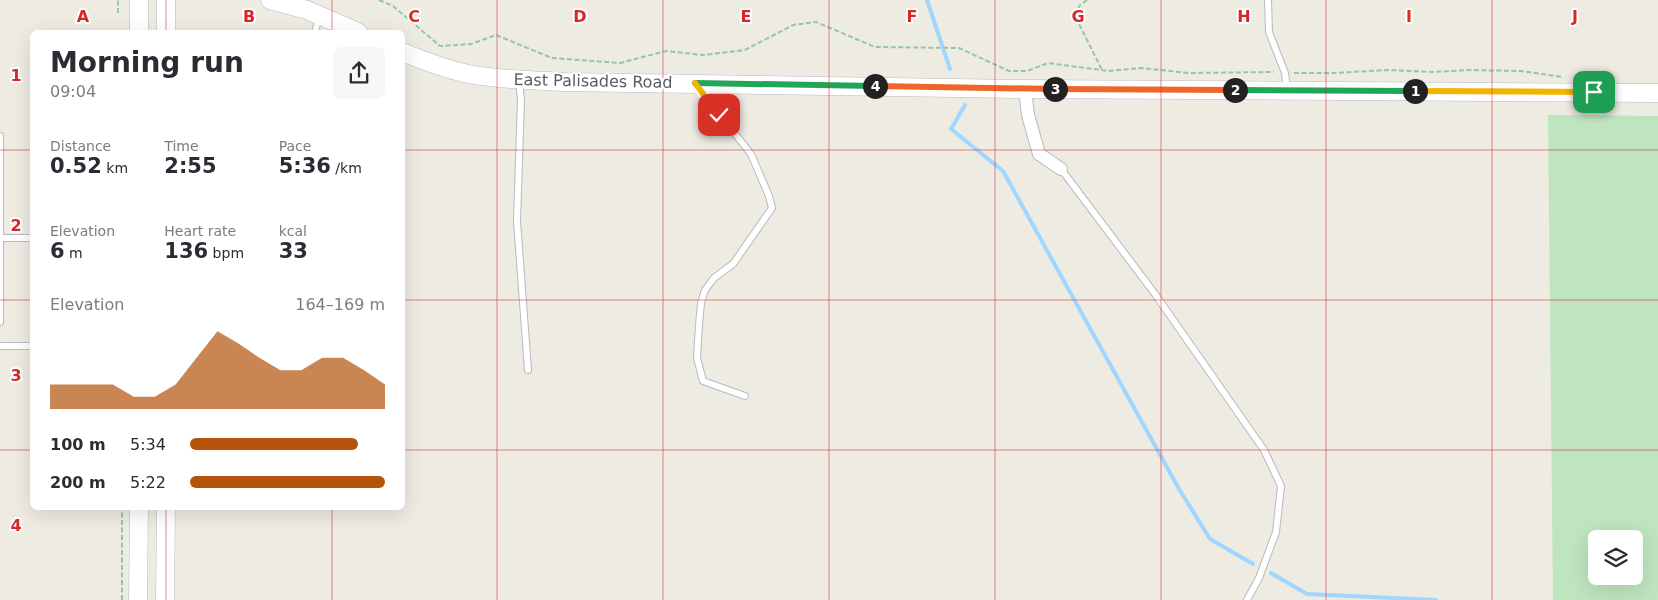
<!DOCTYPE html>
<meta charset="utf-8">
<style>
body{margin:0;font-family:"DejaVu Sans",sans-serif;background:#f7f7f7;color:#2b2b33;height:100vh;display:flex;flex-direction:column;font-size:19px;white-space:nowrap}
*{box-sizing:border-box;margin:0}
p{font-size:16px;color:#7c7c81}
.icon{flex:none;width:28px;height:28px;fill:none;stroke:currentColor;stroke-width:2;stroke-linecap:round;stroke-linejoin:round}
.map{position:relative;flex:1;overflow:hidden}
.sheet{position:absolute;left:30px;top:30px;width:375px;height:480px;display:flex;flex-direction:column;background:#fff;border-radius:8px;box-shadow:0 5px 20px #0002}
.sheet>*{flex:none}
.tools{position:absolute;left:1588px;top:530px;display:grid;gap:10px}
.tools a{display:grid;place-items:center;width:55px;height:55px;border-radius:8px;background:#fff;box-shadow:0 5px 20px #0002;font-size:25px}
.pin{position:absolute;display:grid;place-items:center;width:42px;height:42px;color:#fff;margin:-21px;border-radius:10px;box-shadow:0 2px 8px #0006}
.km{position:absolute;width:25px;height:25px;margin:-12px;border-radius:50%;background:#222;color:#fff;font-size:14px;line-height:25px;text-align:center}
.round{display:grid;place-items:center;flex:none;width:52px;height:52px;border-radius:8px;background:#f7f7f7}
.head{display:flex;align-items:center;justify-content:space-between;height:85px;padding:0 20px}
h1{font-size:28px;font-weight:600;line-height:38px}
.metrics{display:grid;grid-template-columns:repeat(3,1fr);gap:8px;height:85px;padding:5px 20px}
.metrics div{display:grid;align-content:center}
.metrics b{font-size:21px;font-weight:600}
.metrics small{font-size:14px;font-weight:400}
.metrics p{font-size:14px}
.chart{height:140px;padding:10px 20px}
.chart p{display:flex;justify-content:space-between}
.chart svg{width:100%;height:90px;margin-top:5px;fill:#b45309;opacity:.7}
ul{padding:0 20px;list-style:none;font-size:16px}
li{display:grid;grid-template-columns:80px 60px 1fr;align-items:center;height:38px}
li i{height:12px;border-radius:6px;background:#b45309}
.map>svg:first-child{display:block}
.green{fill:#bee5be;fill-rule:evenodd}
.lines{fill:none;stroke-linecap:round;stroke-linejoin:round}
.stream{stroke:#a1d6ff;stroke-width:4}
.lane-casing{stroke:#b7babf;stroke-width:8}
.street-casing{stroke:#b7babf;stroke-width:14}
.secondary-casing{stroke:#b8bbc1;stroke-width:19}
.path{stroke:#97c6a4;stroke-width:2;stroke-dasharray:5 2.5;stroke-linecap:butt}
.lane{stroke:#fff;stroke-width:6}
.street{stroke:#fff;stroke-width:12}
.secondary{stroke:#fff;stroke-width:18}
.split-1-casing{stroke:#fff;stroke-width:10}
.split-2-casing{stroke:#fff;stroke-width:10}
.split-3-casing{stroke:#fff;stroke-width:10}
.split-4-casing{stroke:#fff;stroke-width:10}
.split-5-casing{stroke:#fff;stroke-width:10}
.split-6-casing{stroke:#fff;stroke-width:10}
.split-1{stroke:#f5b400;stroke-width:6}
.split-2{stroke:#22a559;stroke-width:6}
.split-3{stroke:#f0652b;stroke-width:6}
.split-4{stroke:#f0652b;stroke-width:6}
.split-5{stroke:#22a559;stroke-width:6}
.split-6{stroke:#f5b400;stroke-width:6}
.grid{fill:none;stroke:#d62828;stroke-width:1;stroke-opacity:0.55}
.labels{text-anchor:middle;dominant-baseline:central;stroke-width:4;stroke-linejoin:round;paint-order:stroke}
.street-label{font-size:16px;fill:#5a5e63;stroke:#fff}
.grid-label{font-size:16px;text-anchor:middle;font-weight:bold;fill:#d62828;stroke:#fff;stroke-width:4;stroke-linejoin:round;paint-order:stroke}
</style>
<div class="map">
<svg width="1658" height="600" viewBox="0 0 1658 600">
<rect width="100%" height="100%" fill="#edebe2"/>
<!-- green -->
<path class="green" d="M1548 115 1658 116V600H1553ZM1596 539H1634V576H1596Z"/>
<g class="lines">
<!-- stream -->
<path class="stream" d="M927 0 950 69
M965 105 951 129 1003 171 1179 489 1210 539 1253 564
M1271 573 1307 594 1436 600"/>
<defs>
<path id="lane" d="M1268 0 1269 32 1285 73 1287 89
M315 32 319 17
M519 81 521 100 517 221 528 370
M697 86 751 154 769 196 772 208 733 264 714 278 705 290 701 303 699 325 697 358 703 381 745 396
M0 136V322
M1061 169 1155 294 1264 450 1281 486 1276 532 1259 578 1247 600
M0 238H32
M0 346H32"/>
<path id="street" d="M1025 89 1028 115 1039 154 1061 169"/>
<path id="secondary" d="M166 0V32
M270 0 307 10 358 32
M139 32V0
M402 52C424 61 446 69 468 74 500 80 532 80 564 82L1025 89 1658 93
M138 600 139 508
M165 600 166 508"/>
</defs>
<!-- lane casing -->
<use href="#lane" class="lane-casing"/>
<!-- street casing -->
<use href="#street" class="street-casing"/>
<!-- secondary casing -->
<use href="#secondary" class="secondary-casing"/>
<!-- path -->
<path class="path" d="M379 0 393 6 440 46 471 44 496 35 552 58 620 63 666 51 703 55 745 50 793 25 816 22 875 47 959 48 1009 71H1027L1048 63 1108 71 1141 68 1189 73 1274 72
M1087 0 1080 5 1075 16 1102 70
M118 13V0
M122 32V31
M1294 73H1333L1388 70 1433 72 1469 70 1521 71 1563 77
M122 600V508"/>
<!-- lane -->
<use href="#lane" class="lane"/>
<!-- street -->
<use href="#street" class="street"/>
<!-- secondary -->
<use href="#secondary" class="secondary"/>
</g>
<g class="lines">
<defs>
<path id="split-1" d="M1415 91 1594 92"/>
<path id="split-2" d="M1235 90 1415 91"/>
<path id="split-3" d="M1055 89 1235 90"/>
<path id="split-4" d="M875 86 1055 89"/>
<path id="split-5" d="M695 83 875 86"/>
<path id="split-6" d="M695 83 719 115"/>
</defs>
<!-- split-1 casing -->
<use href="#split-1" class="split-1-casing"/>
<!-- split-2 casing -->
<use href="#split-2" class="split-2-casing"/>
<!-- split-3 casing -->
<use href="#split-3" class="split-3-casing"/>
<!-- split-4 casing -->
<use href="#split-4" class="split-4-casing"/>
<!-- split-5 casing -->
<use href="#split-5" class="split-5-casing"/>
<!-- split-6 casing -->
<use href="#split-6" class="split-6-casing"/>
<!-- split-1 -->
<use href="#split-1" class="split-1"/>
<!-- split-2 -->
<use href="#split-2" class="split-2"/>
<!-- split-3 -->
<use href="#split-3" class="split-3"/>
<!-- split-4 -->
<use href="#split-4" class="split-4"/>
<!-- split-5 -->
<use href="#split-5" class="split-5"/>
<!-- split-6 -->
<use href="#split-6" class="split-6"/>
</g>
<!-- grid -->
<path class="grid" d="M166 0V32M332 0V32M497 0V600M663 0V600M829 0V600M995 0V600M1161 0V600M1326 0V600M1492 0V600M0 150H32M402 150H1658M0 300H32M402 300H1658M0 450H32M402 450H1658M166 508V600M332 508V600"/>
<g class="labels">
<!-- street labels -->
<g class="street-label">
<text transform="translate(593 81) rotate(1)">East Palisades Road</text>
</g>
</g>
<g class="grid-label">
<text x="83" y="22">A</text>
<text x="249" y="22">B</text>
<text x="414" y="22">C</text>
<text x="580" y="22">D</text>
<text x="746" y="22">E</text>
<text x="912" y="22">F</text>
<text x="1078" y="22">G</text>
<text x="1244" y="22">H</text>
<text x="1409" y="22">I</text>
<text x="1575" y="22">J</text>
<text x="16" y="81">1</text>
<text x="16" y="231">2</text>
<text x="16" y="381">3</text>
<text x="16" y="531">4</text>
</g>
</svg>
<div class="tools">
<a><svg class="icon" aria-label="layers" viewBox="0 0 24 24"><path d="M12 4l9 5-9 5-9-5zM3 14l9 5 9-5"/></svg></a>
</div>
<div class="pin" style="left:1594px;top:92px;background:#1e9e55"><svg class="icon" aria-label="arrive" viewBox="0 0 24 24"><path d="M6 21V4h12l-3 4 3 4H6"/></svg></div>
<div class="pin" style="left:719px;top:115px;background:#d93025"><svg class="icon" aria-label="check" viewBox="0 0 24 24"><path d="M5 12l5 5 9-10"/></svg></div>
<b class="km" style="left:1415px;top:91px">1</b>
<b class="km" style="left:1235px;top:90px">2</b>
<b class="km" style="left:1055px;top:89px">3</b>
<b class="km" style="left:875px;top:86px">4</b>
<section class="sheet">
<div class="head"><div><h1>Morning run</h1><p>09:04</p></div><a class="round"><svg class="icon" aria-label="share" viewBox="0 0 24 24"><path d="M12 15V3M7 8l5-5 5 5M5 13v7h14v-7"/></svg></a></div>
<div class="metrics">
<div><p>Distance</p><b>0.52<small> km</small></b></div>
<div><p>Time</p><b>2:55</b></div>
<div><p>Pace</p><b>5:36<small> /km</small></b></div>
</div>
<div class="metrics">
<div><p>Elevation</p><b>6<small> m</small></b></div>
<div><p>Heart rate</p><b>136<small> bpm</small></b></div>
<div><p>kcal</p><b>33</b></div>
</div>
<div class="chart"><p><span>Elevation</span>164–169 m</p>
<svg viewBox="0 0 160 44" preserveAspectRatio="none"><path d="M0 44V32L10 32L20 32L30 32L40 38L50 38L60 32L70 19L80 6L90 12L100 19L110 25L120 25L130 19L140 19L150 25L160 32V44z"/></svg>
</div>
<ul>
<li><b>100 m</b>5:34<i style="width:86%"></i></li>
<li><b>200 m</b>5:22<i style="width:100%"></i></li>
</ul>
</section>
</div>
